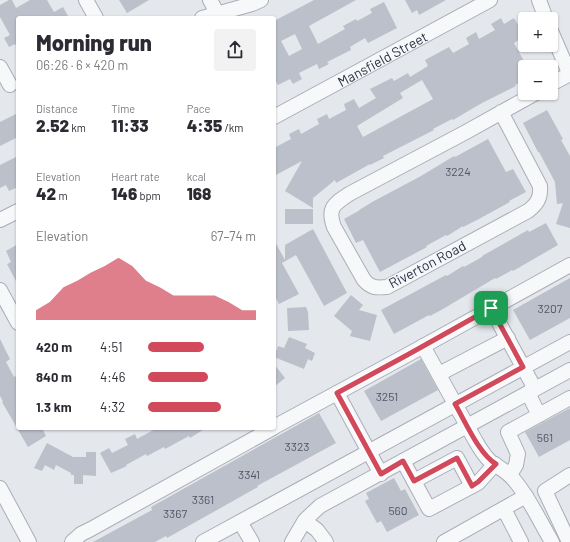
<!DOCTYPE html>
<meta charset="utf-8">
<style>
body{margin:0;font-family:Barlow,sans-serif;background:#f2f2f3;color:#2b2b33;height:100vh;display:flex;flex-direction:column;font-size:15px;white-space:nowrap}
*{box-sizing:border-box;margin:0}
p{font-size:13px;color:#7c7c81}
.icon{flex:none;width:22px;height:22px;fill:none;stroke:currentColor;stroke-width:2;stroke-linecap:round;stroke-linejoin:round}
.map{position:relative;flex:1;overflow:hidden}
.sheet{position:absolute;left:16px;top:16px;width:260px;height:414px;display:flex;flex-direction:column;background:#fff;border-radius:4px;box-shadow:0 1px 3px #0004}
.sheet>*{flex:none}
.tools{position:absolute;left:518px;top:12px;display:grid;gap:8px}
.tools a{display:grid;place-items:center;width:40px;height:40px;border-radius:4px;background:#fff;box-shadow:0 1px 3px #0004;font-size:20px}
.pin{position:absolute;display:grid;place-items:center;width:34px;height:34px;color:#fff;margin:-17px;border-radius:8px;box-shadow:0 2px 6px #0006}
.round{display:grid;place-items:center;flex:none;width:42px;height:42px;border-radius:4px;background:#f2f2f3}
.head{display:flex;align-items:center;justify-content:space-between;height:68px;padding:0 20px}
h1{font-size:22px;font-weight:800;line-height:30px}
.stats{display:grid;grid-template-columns:repeat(3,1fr);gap:6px;height:68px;padding:4px 20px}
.stats div{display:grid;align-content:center}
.stats b{font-size:17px;font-weight:800}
.stats small{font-size:11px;font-weight:400}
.stats p{font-size:11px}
.chart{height:112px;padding:8px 20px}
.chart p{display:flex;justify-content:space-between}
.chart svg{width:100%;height:72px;margin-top:4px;fill:#d1495b;opacity:.7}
ul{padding:0 20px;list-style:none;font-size:13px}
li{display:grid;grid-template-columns:64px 48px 1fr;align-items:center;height:30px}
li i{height:10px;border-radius:5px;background:#d1495b}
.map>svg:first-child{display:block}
.building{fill:#bbc0ca;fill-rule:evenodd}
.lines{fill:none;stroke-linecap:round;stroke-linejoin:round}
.minor-casing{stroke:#a9aeb7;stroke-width:16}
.minor{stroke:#f7f8fa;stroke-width:14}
.route-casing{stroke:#fff;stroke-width:8}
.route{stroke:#d1495b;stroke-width:5}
.labels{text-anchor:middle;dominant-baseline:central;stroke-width:3;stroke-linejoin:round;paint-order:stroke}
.number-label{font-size:12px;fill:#4f5766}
.street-label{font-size:14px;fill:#2b3445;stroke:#f4f6f9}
</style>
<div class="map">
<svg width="570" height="542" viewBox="0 0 570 542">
<rect width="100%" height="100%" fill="#e4e7ec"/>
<!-- building -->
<path class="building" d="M9 0H12L16 8 30 0H47L54 12 63 7 69 18H18V50L15 44 9 47 4 38 10 35 0 17V5Z
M119 0H149L127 13Z
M314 0H356L309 26 318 44 345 29 343 26 356 19 357 21 372 13 370 9 384 2 397 28 368 43 365 38 350 47 351 50 327 62 329 64 319 69 317 64 299 73 302 79 293 84 290 79 278 85 274 78V21ZM295 34 302 49 289 56 281 41Z
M405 0H446L419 15 417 10 412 13Z
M501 18 504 24 514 18 525 36 514 43 525 63V80L515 85 516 86 482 103 453 120 452 119 433 129 434 130 383 156 384 158 370 165V164L336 183 335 180 313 198V208L285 191 302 161 274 176V148L291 139 289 134 299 129 301 134 319 124 317 119 327 114 329 119 346 110 344 104 354 99 359 108 376 98 370 89 392 78 394 81 408 73 410 77 428 66 425 60 438 53 449 47 453 53 469 44 466 38 476 32 479 39 495 30 491 24ZM422 80 433 99 363 137 357 126 403 98 400 93Z
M547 110 563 139 561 140 570 156V228L556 224 563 203 557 204 555 182 539 152H538L523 123Z
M18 113V137L0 146V122Z
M488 139 506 172 513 169 526 192 509 201 510 202 477 220 463 227V226L447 236 446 235 426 246 427 247 380 272 363 240 356 243 344 219 360 210H359L374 201 421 176 454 156 455 157Z
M18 156V187L9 191 6 185 0 188V165Z
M285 209H313V224H285Z
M546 223 558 245 513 271 512 270 496 279 495 278 443 309 430 316 429 315 394 334 381 310 446 275 447 276 463 266 464 267 482 257V256L528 230 529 232Z
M313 229 347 293 324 306 296 255 282 263 299 294 279 304 274 294V240L285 260V245Z
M18 244V285L7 264 11 262 6 251Z
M570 278V318L530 340 513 310Z
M351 295 363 305 359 310 377 315 370 341 350 336 352 331 334 316Z
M306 307 308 312 309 330 288 331 287 308Z
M289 337 307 344 305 348 315 353 312 361 308 359 304 369 274 357 278 346 284 348Z
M0 339 10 359 6 362 14 377 18 375V428H42L46 436 28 447 2 402 3 401 0 396Z
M421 359 438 390 381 421 364 391Z
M274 364 285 378 274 387Z
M570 408V440L539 457 525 432Z
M319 413 336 443 257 486 258 487 167 538 166 536 155 542H93L152 510 151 507Z
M157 428H206L190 438 189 436 165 449 164 447 147 456 146 454 126 465 127 466 111 473 100 453 109 448 112 453 128 445 125 439 135 434 137 439Z
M47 443 73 457H86V452H96V476L83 475V484H74V475H71V473L56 465 54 470 45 465 42 471 34 468Z
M394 478 401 491 405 489 419 515 387 532 381 521 377 523 365 501 369 499 366 493Z"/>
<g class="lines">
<defs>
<g id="minor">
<path d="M86 0 96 18"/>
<path d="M210 0 220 18"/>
<path d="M539 0 546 19"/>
<path d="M202 18 252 4 261 0"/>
<path d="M551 31 570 75"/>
<path d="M0 67 10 85"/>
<path d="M551 84 570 74"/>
<path d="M501 112 540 186C541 198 537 204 528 211L387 287C376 288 371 288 364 280L334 227C327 208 334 204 349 194L466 132 536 93"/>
<path id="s1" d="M274 117 335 84 490 0"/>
<path d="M0 220 18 211"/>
<path d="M0 290 18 323"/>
<path d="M491 308 535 389"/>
<path d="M423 346 475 440C479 447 484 456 491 462 500 468 509 473 515 481 530 499 540 522 552 542"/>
<path d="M439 374 508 338"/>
<path d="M337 393 381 474"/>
<path d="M528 393 539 415"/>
<path d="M274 427 409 354 570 265"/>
<path d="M403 461 429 509 478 483 495 464"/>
<path d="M510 475 516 465 518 454 508 432 570 398"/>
<path d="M414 481 457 458 472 486"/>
<path d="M0 488 29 542"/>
<path d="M504 509 521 542"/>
<path d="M305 521 317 530 326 542"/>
<path d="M240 522 252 542"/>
<path d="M72 542 81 534 91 529 273 428"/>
<path d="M203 542 570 342"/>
<path d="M292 542 305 520 320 506 570 370"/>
<path d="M444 542 526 496"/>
<path d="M569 542 545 491 570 475"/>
</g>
</defs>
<!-- minor casing -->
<use href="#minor" class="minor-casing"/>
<!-- minor -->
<use href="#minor" class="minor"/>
</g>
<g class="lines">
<defs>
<path id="route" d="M491 308 523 367 455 404C465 421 479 454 496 464L478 482 472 486 457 458 414 481 403 461 381 474 337 393 409 354Z"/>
</defs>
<!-- route casing -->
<use href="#route" class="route-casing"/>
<!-- route -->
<use href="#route" class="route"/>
</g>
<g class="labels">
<!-- number labels -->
<g class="number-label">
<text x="458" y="171">3224</text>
<text x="550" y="308">3207</text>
<text x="387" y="396">3251</text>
<text x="545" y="437">561</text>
<text x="297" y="446">3323</text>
<text x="249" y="474">3341</text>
<text x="203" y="499">3361</text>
<text x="398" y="510">560</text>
<text x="175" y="513">3367</text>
</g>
<!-- street labels -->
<g class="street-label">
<text stroke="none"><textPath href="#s1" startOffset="123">Mansfield Street</textPath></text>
<text transform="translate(427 264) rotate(-28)">Riverton Road</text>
</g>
</g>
</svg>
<div class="tools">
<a>+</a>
<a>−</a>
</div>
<div class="pin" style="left:491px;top:308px;background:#1e9e55"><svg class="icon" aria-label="arrive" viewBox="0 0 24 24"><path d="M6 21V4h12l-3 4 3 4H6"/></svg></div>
<section class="sheet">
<div class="head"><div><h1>Morning run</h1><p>06:26 · 6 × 420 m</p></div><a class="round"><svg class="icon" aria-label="share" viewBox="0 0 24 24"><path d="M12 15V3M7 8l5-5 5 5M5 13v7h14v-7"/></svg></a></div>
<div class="stats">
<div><p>Distance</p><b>2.52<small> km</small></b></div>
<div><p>Time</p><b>11:33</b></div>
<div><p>Pace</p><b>4:35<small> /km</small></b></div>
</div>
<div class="stats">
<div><p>Elevation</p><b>42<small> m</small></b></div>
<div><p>Heart rate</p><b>146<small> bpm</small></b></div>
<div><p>kcal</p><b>168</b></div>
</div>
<div class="chart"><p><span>Elevation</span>67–74 m</p>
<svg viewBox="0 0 160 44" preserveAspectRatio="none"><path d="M0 44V38L10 33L20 24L30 20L40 15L50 11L60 6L70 11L80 20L90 24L100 29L110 29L120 29L130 29L140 33L150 38L160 38V44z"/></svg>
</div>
<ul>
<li><b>420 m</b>4:51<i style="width:52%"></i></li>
<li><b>840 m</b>4:46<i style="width:56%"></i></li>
<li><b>1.3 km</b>4:32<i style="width:68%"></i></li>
</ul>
</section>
</div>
